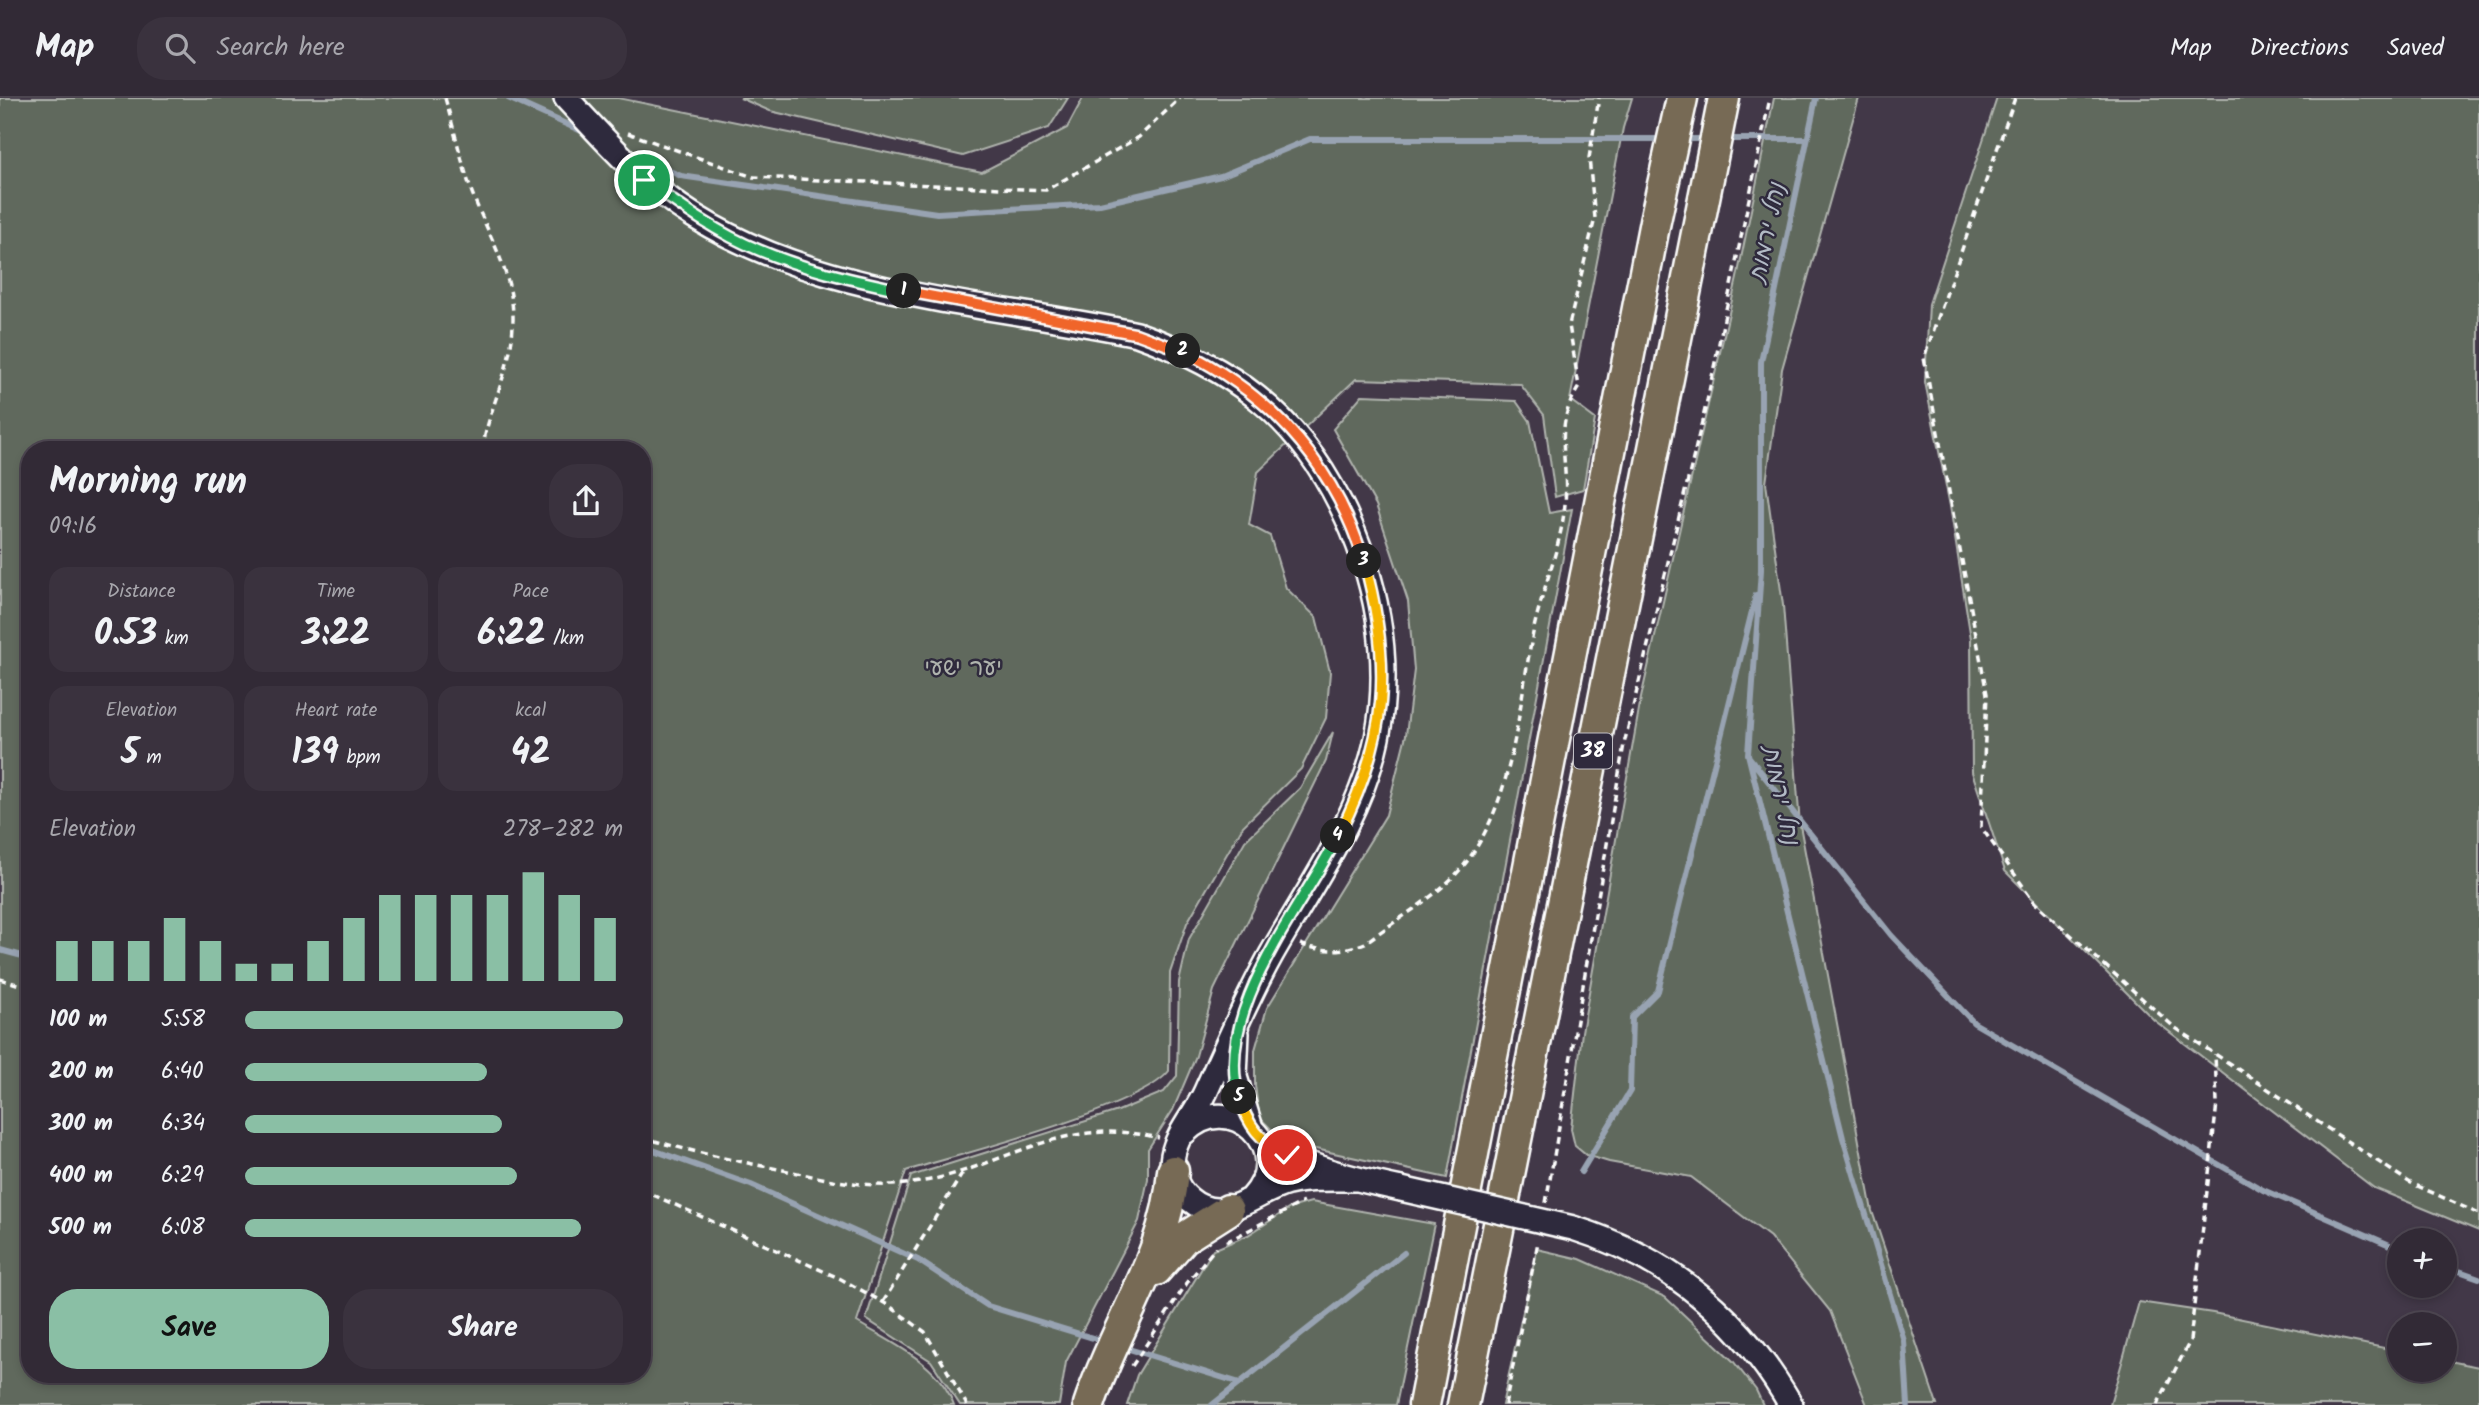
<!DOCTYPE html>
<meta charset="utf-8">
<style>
body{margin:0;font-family:Kalam,"Playpen Sans Hebrew",sans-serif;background:#3a323e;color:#f1f3f6;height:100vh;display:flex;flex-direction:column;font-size:26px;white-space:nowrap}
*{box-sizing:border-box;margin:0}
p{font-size:23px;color:#a8a7ad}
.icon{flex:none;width:38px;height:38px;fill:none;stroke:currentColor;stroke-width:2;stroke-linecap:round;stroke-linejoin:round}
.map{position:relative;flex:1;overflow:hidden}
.panel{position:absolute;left:21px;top:343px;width:630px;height:942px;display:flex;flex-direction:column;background:#322a36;border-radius:28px;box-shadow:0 4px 10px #0003,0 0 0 2px #4d4651}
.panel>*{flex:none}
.controls{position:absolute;left:2387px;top:1130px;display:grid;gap:14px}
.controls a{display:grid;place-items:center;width:70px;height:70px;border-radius:50%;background:#322a36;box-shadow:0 4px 10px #0003,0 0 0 2px #4d4651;font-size:35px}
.pin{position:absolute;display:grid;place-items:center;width:60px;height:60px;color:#fff;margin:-30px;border:4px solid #fff;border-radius:50%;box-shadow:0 2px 7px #0007}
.km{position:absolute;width:35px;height:35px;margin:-18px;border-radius:50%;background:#222;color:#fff;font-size:19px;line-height:35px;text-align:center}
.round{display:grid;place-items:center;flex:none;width:74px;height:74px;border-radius:28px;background:#3a323e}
.summary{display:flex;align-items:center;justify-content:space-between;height:119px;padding:0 28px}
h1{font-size:38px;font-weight:600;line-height:52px}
.stats{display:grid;grid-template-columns:repeat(3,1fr);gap:10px;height:119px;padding:7px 28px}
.stats div{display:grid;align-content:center;border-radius:18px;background:#3a323e;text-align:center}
.stats b{font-size:35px;font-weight:600}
.stats small{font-size:19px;font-weight:400}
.stats p{font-size:19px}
.chart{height:196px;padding:14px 28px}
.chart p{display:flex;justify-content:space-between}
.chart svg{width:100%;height:126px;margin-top:7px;stroke:#8abfa5;stroke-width:6}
.cta{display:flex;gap:14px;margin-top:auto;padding:14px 28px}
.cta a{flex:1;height:80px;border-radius:28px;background:#8abfa5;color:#111;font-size:28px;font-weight:600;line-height:80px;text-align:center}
.cta a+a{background:#3a323e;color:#f1f3f6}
ul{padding:0 28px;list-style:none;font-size:23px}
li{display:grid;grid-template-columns:112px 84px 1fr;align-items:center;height:52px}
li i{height:18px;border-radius:9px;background:#8abfa5}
header{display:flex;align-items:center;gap:42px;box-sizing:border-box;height:98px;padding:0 35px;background:#322a36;border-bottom:2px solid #4d4651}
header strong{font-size:33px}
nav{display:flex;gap:38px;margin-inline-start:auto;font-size:24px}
.search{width:490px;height:63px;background:#3a323e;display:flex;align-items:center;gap:18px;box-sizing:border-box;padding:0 24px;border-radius:28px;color:#a8a7ad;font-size:26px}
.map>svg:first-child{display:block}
.green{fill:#60695d;stroke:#b0b4ae;stroke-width:2;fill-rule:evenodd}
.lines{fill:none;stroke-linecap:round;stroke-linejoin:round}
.stream{stroke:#98a3b2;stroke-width:6}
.secondary-casing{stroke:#fff;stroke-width:28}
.highway-casing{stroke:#fff;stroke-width:35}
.path{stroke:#fff;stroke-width:3.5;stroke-dasharray:7 5;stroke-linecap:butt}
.secondary{stroke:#2f2a3d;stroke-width:23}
.highway{stroke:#776a54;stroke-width:30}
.secondary-bridge-casing{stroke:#fff;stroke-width:28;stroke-linecap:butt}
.secondary-bridge{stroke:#2f2a3d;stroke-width:23}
.split-1-casing{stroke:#fff;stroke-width:14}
.split-2-casing{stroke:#fff;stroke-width:14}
.split-3-casing{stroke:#fff;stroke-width:14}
.split-4-casing{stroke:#fff;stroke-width:14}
.split-5-casing{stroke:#fff;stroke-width:14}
.split-6-casing{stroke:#fff;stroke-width:14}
.split-1{stroke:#22a559;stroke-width:9}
.split-2{stroke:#f0652b;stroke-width:9}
.split-3{stroke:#f0652b;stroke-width:9}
.split-4{stroke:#f5b400;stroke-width:9}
.split-5{stroke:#22a559;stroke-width:9}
.split-6{stroke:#f5b400;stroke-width:9}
.labels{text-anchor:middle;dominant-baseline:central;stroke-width:5;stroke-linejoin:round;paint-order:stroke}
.shield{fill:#2f2a3d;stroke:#c1bfc5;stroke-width:2}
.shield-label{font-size:21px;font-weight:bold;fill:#fff}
.park-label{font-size:23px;fill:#b0b4ae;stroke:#2f2a3d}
.water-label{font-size:24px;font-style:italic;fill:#b2bac5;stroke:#2f2a3d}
</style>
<header>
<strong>Map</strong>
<div class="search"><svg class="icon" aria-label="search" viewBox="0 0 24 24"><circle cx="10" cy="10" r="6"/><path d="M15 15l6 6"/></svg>Search here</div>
<nav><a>Map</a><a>Directions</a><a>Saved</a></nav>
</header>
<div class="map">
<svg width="2479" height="1307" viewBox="0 0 2479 1307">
<rect width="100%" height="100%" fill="#423848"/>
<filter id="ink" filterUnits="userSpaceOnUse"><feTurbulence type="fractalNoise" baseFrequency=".0143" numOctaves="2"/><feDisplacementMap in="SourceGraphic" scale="14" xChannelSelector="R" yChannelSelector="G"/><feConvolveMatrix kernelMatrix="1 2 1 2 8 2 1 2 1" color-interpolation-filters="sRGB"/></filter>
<g filter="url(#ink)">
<!-- green -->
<path class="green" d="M0 0H618L982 74 1067 30 1083 0H1632L1623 30 1570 302 1595 321 1583 391 1555 399 1544 317 1520 286 1356 281 1258 374 1249 427 1270 438 1286 490 1316 519 1330 574 1326 620 1301 671 1243 728 1187 825 1170 875 1169 973C1140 1011 960 1056 906 1073L857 1224C893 1246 939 1265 954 1307H0ZM30 352H642V1276H30Z
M740 0H1068L1049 30 963 58 770 13Z
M1774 0H1859L1782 271 1766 385 1783 507 1800 727 1872 1113 1937 1307H1867L1830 1213 1770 1139 1691 1079 1609 1064 1586 1057 1575 1048 1571 1031 1582 934 1641 600 1737 180Z
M1997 0H2479V1133L2374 1090 2154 922 2005 773 1972 674 1971 541 1950 408 1925 284 1929 206Z
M1362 297 1516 303 1530 323 1549 415 1572 411 1447 1080 1284 1044 1259 1019 1255 987V952L1267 910 1386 717 1406 637 1414 572 1408 503 1376 407 1333 331Z
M1333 634 1326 663 1214 892 1196 958 1173 1012 1148 1051V1081L1139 1123 1066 1264 1059 1307H960L931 1263 866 1221 911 1078 1118 1013 1164 994 1177 978 1179 884 1189 841 1245 743 1300 690Z
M1311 1104 1434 1126 1396 1307H1127L1137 1277 1213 1152 1248 1137 1290 1110Z
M1537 1151 1580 1161 1665 1199 1733 1263 1756 1292 1763 1307H1502Z
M2139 1204 2213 1215 2399 1253V1272H2445V1262L2479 1269V1307H2110Z"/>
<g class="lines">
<!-- stream -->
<path class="stream" d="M508 0 586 35
M1816 0 1761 264V472L1748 656 1843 1040 1904 1243 1908 1307
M1680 41H1708
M1726 41H1807
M631 56 681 78 937 115 1100 106 1221 78 1310 41H1666
M1749 659 1891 837 1974 925 2263 1092 2399 1151
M0 852 30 860
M642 1048 751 1087 918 1162 988 1208 1106 1244
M1581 1074 1630 993 1632 919 1658 893 1756 497
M2445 1168 2479 1180
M1119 1248 1240 1285
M1212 1307 1404 1155"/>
<defs>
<path id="secondary" d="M566 0C606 43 644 87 694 118 823 199 991 205 1137 236 1230 269 1295 315 1340 405 1376 476 1393 561 1377 640 1361 718 1310 788 1271 857 1247 900 1227 947 1206 993 1197 1014 1177 1035 1173 1057 1170 1073 1176 1090 1189 1101 1223 1130 1254 1094 1288 1085 1310 1080 1332 1081 1355 1081
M1237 935 1235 979 1251 1030
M1185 1034C1230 988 1297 1052 1252 1100
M1262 1043C1303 1069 1354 1081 1401 1091
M1573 1130C1670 1160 1741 1220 1791 1307"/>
<path id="highway" d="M1156 1172 1184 1140 1228 1112
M1089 1307C1115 1227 1167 1159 1173 1073
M1424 1307 1655 123 1682 0
M1463 1307 1724 0"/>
</defs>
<!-- secondary casing -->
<use href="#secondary" class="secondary-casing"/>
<!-- highway casing -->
<use href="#highway" class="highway-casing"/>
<!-- path -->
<path class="path" d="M445 0C454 31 461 62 471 92 487 136 514 174 513 223 513 269 489 308 482 352
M2015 0 1924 260 1987 596 1981 729 2035 805 2174 929 2409 1084 2479 1116
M628 35 753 79 1046 92 1139 39 1180 0
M1300 846C1321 854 1343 854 1365 845 1398 820 1443 796 1468 762 1516 696 1518 606 1534 530 1543 489 1561 449 1565 406 1569 362 1552 329 1579 289L1569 227 1595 120 1589 60 1599 0
M0 881 30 890
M642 1039C687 1053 732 1062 778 1071 819 1079 862 1091 905 1086 998 1076 1054 1015 1159 1040
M642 1092 841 1181 888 1207 925 1234 967 1307
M1546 1105 1624 646 1707 303 1770 0
M1226 1144 1303 1104
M883 1204 964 1073
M1132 1268 1187 1185 1216 1149
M1505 1307 1538 1144
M2157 1307 2190 1243 2217 1005 2215 956"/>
<!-- secondary -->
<use href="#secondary" class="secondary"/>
<!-- highway -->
<use href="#highway" class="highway"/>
<defs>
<path id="secondary-bridge" d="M1401 1091 1573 1130"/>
</defs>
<!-- secondary-bridge casing -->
<use href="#secondary-bridge" class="secondary-bridge-casing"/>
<!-- secondary-bridge -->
<use href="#secondary-bridge" class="secondary-bridge"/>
</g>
</g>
<g class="lines" filter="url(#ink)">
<defs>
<path id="split-1" d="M644 82C680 108 717 135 759 152 806 172 854 182 904 193"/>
<path id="split-2" d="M904 193 1137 236 1183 253"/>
<path id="split-3" d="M1183 253C1272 297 1334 367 1364 463"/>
<path id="split-4" d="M1338 738C1388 641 1393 568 1364 463"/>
<path id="split-5" d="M1239 999C1213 914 1302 810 1338 738"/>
<path id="split-6" d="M1239 999C1248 1028 1260 1043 1287 1057"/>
</defs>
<!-- split-1 casing -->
<use href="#split-1" class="split-1-casing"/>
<!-- split-2 casing -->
<use href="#split-2" class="split-2-casing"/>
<!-- split-3 casing -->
<use href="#split-3" class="split-3-casing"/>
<!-- split-4 casing -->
<use href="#split-4" class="split-4-casing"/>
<!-- split-5 casing -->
<use href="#split-5" class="split-5-casing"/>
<!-- split-6 casing -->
<use href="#split-6" class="split-6-casing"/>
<!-- split-1 -->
<use href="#split-1" class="split-1"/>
<!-- split-2 -->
<use href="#split-2" class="split-2"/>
<!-- split-3 -->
<use href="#split-3" class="split-3"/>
<!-- split-4 -->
<use href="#split-4" class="split-4"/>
<!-- split-5 -->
<use href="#split-5" class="split-5"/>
<!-- split-6 -->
<use href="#split-6" class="split-6"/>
</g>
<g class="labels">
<!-- shield labels -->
<rect class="shield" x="1574" y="635.5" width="38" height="35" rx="5"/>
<g class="shield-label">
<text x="1593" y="653">38</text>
</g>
<!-- park labels -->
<g class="park-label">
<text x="963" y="571">יער ישעי</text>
</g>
<!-- water labels -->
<g class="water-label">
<text transform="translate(1768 135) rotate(-78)">נחל ירמות</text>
<text transform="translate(1780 697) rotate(78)">נחל ירמות</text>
</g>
</g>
</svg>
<div class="controls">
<a>+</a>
<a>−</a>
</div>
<div class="pin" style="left:644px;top:82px;background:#1e9e55"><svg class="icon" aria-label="arrive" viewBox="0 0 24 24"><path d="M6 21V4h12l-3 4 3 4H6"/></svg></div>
<div class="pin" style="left:1287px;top:1057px;background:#d93025"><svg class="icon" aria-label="check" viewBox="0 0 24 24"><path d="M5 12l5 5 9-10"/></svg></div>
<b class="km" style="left:904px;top:193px">1</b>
<b class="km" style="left:1183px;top:253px">2</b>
<b class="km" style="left:1364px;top:463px">3</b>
<b class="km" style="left:1338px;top:738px">4</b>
<b class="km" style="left:1239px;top:999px">5</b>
<section class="panel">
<div class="summary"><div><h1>Morning run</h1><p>09:16</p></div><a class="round"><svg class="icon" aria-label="share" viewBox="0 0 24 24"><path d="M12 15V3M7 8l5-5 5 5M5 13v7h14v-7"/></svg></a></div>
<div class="stats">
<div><p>Distance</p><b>0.53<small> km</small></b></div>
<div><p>Time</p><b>3:22</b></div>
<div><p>Pace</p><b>6:22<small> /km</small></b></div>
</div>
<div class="stats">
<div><p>Elevation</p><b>5<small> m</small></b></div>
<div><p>Heart rate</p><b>139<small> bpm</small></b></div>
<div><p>kcal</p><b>42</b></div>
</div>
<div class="chart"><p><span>Elevation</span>278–282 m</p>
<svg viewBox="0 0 160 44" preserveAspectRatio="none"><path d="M5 44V30M15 44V30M25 44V30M35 44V22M45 44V30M55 44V38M65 44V38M75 44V30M85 44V22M95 44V14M105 44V14M115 44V14M125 44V14M135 44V6M145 44V14M155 44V22"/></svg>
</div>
<ul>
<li><b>100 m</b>5:58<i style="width:100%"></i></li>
<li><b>200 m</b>6:40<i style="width:64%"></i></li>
<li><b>300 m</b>6:34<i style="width:68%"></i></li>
<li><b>400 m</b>6:29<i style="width:72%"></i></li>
<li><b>500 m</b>6:08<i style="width:89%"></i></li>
</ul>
<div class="cta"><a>Save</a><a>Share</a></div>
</section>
</div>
